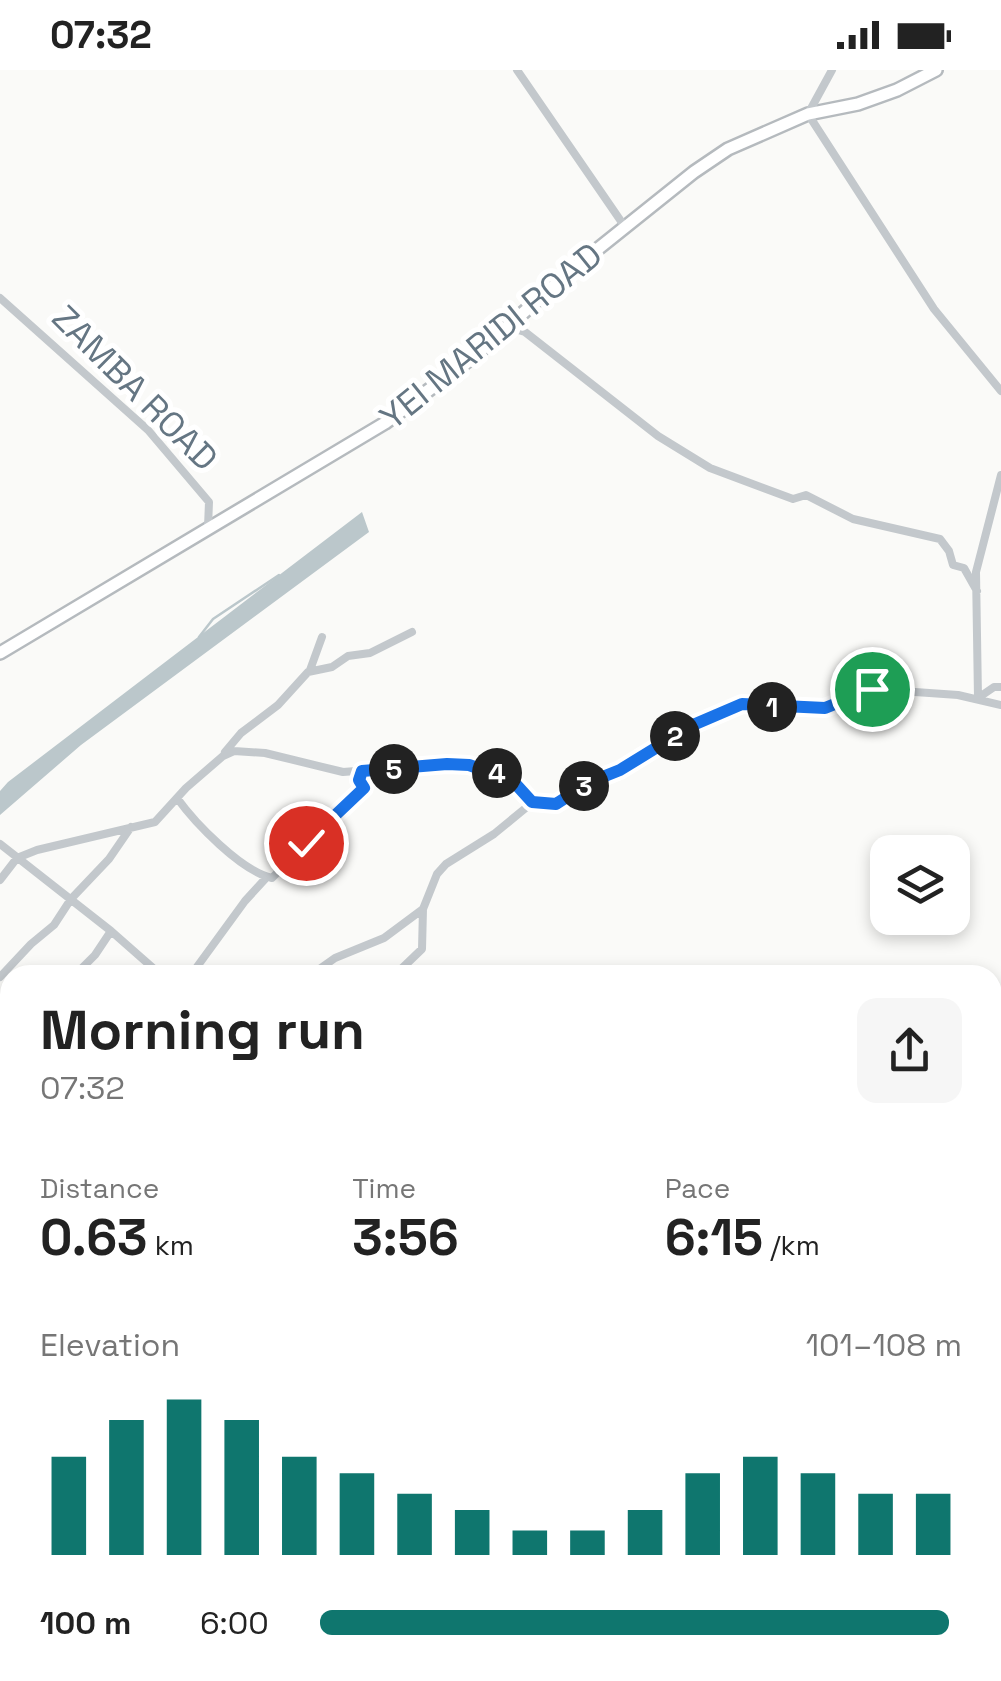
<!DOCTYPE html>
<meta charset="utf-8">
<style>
body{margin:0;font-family:"Space Grotesk",sans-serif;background:#f6f6f6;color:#222;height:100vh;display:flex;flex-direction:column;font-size:38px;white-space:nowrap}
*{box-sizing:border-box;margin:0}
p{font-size:32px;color:#767676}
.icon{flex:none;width:55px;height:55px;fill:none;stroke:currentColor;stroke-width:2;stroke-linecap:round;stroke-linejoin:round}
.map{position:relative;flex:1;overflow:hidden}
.panel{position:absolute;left:0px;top:895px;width:1002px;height:718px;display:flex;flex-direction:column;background:#fff;border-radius:30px 30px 0 0;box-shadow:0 5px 15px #0003}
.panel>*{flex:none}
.controls{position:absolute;left:870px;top:765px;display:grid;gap:20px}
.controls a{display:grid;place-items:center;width:100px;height:100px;border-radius:20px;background:#fff;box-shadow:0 5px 15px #0003;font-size:50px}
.pin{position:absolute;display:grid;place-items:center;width:85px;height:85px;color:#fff;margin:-42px;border:5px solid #fff;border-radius:50%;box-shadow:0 2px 10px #0007}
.km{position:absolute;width:50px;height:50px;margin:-25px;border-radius:50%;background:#222;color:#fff;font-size:28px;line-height:50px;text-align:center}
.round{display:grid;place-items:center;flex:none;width:105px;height:105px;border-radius:20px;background:#f6f6f6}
.summary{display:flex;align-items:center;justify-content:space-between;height:170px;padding:0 40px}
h1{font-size:55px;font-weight:700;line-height:75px}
.metrics{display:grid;grid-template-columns:repeat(3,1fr);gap:15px;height:170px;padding:10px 40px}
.metrics div{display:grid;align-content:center}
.metrics b{font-size:50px;font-weight:700}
.metrics small{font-size:28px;font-weight:400}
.metrics p{font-size:28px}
.chart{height:280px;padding:20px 40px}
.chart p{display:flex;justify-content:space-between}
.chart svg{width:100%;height:180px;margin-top:10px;stroke:#0f766e;stroke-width:6}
ul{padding:0 40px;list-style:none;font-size:32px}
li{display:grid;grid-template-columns:160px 120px 1fr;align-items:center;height:75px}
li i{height:25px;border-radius:12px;background:#0f766e}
.status{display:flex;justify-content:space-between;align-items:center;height:70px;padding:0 50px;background:#fff;direction:ltr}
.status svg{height:28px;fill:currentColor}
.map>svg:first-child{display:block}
.water{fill:#bbc7cb}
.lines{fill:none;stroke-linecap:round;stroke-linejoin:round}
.stream{stroke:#bbc7cb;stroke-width:2.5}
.primary-casing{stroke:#b5babe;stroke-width:16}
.street{stroke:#c3c8cc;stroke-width:8}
.primary{stroke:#fff;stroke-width:11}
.route-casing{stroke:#fff;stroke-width:20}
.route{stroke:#1a73e8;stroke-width:12}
.labels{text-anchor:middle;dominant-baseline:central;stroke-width:10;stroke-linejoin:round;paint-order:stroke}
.street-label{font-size:35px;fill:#657683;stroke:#fff}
</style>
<div class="status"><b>07:32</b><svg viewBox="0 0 49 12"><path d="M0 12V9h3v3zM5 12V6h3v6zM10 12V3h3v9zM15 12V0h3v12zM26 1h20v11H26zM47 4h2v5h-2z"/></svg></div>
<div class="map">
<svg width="1001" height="1611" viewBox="0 0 1001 1611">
<rect width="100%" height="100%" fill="#fafaf8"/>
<!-- water -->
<path class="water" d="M362 442 369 462 81 675 0 745V721L8 712Z"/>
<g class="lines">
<!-- stream -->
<path class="stream" d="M199 567 213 549 279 505"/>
<defs>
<path id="primary" d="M0 583 385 353 478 283 569 202 694 102 728 79 808 44 858 34 897 20 936 0"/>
</defs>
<!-- primary casing -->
<use href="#primary" class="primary-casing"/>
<!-- street -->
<path class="street" d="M517 0 625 157
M832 0 808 44 934 239 1001 321
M0 228 148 360 209 432 208 457
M508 257 525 262 658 366 710 398 793 429 806 425 853 449 940 469 949 481 953 495 964 498 977 521
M310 600 322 567
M978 628 976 502 1001 405
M978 628 994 617H1001
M225 682 241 663 278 635 308 602 332 597 348 586 370 583 412 562
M177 728C195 753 241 801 272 808L290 790V783L304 776 316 760 364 718 359 710 362 701
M0 774 111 861 161 905
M0 810 17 788 37 780 155 752 186 718 223 686 234 681 265 683 343 702 447 694 469 695 512 710 533 732 556 735 589 713 620 700 693 655 742 635 825 638 872 619 958 625 1001 635
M75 905 95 885 111 861
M191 905 245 831 266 808
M311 905 335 888 384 868 423 839
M395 905 422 879 423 839 437 804 446 794 494 764 533 732
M0 907 31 874 54 855 71 829 109 789 131 757
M0 1071 10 1063
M992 1108 1001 1104
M0 1156 10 1147
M0 1241 10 1232
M0 1282 10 1293
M0 1331 10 1320
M0 1466 10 1455
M0 1567 10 1569
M0 1599 10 1587
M349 1602 358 1611
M339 1611 346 1602"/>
<!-- primary -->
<use href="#primary" class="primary"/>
</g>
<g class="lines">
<defs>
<path id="route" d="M306 773 364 718 359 710 362 701 447 694 469 695 512 710 532 732 556 734 590 712 620 700 693 655 742 634 825 638 872 619"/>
</defs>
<!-- route casing -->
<use href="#route" class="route-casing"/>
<!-- route -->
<use href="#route" class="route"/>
</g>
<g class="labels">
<!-- street labels -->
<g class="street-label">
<text transform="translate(491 266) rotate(-39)">YEI MARIDI ROAD</text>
<text transform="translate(135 318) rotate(45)">ZAMBA ROAD</text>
</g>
</g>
</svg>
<div class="controls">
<a><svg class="icon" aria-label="layers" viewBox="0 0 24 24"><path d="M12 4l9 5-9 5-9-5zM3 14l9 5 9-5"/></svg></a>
</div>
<div class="pin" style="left:872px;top:619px;background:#1e9e55"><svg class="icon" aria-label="arrive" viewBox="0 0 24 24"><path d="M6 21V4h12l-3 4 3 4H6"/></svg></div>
<div class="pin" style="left:306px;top:773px;background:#d93025"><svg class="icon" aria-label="check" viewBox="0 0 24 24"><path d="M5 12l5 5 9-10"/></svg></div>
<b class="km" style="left:772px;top:637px">1</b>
<b class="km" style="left:675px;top:666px">2</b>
<b class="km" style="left:584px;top:716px">3</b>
<b class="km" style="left:497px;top:703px">4</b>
<b class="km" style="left:394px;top:699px">5</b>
<section class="panel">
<div class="summary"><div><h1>Morning run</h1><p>07:32</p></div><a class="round"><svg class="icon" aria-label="share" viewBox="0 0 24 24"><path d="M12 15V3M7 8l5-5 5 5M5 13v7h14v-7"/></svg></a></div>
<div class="metrics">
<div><p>Distance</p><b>0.63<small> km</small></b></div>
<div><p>Time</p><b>3:56</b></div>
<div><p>Pace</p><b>6:15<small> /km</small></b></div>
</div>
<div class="chart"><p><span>Elevation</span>101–108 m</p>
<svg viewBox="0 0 160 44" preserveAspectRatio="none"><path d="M5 44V20M15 44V11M25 44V6M35 44V11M45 44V20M55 44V24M65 44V29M75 44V33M85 44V38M95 44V38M105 44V33M115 44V24M125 44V20M135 44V24M145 44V29M155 44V29"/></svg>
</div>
<ul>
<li><b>100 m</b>6:00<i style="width:98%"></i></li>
</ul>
</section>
</div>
